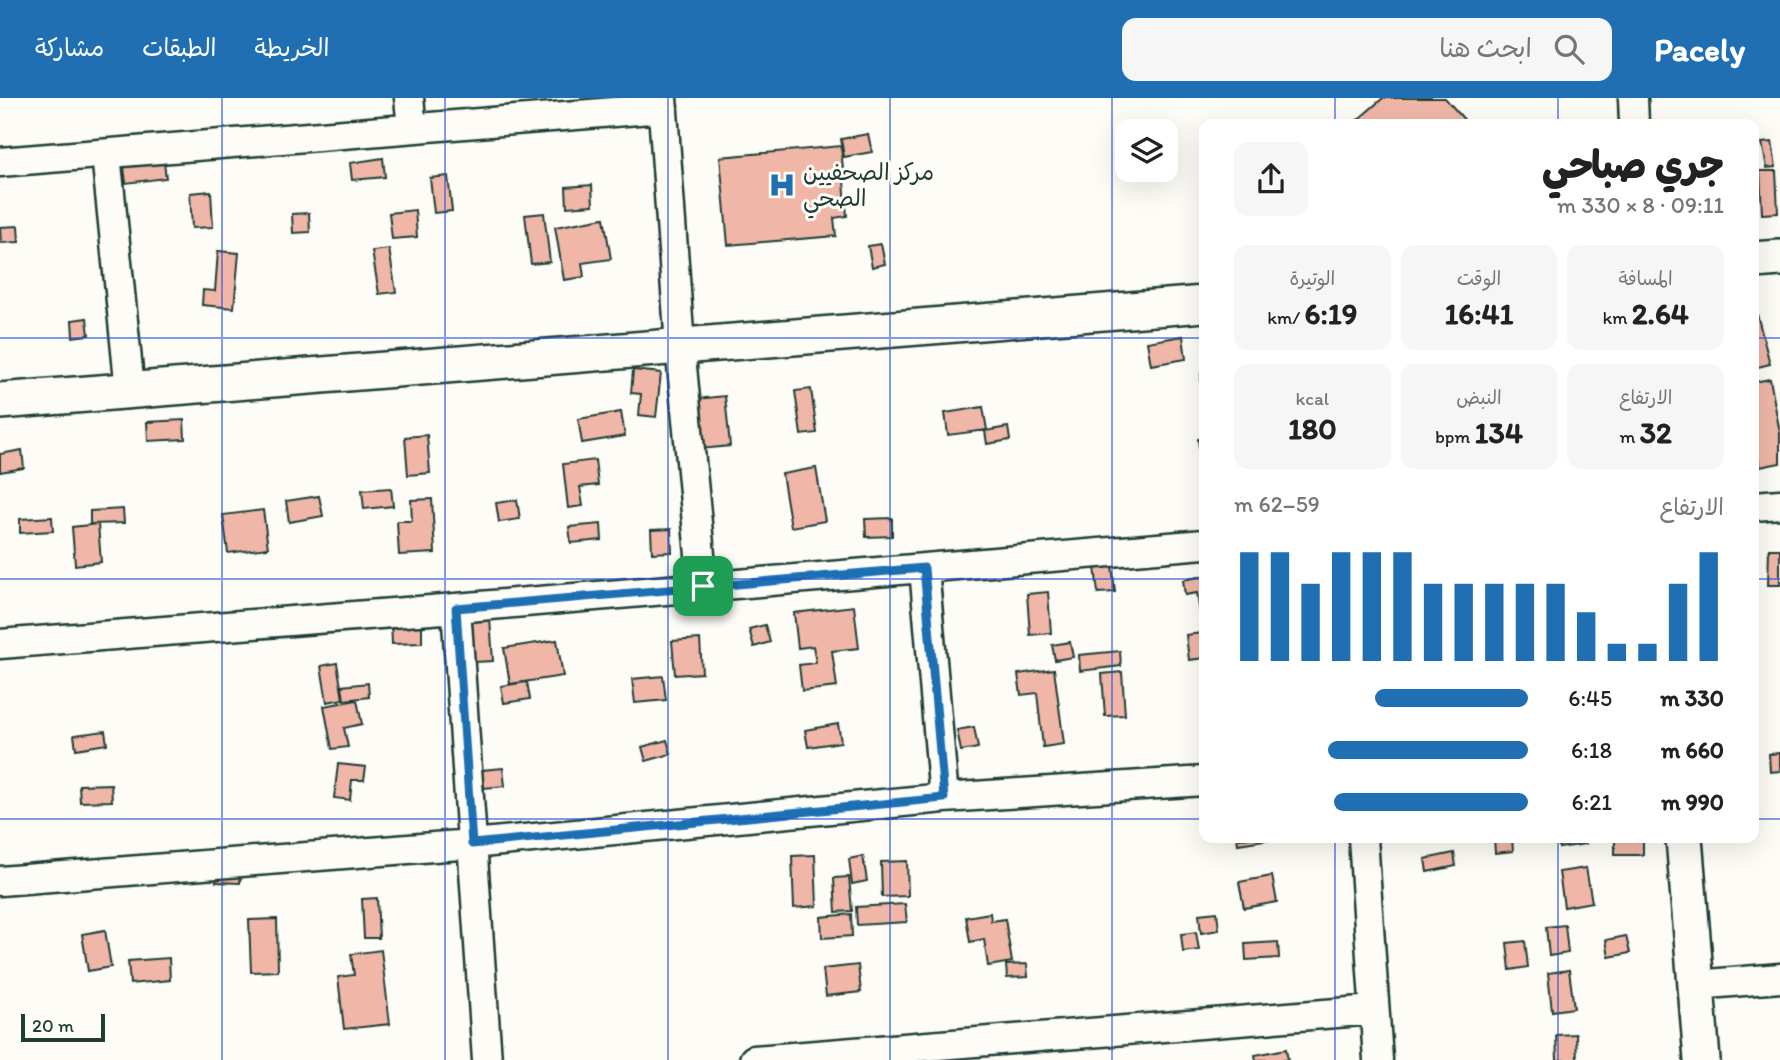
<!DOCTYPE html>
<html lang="ar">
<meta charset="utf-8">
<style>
body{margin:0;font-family:Itim,"Playpen Sans Arabic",sans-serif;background:#f6f6f6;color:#222;direction:rtl;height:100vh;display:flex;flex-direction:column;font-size:26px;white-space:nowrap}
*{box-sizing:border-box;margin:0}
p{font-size:23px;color:#767676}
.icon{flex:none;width:38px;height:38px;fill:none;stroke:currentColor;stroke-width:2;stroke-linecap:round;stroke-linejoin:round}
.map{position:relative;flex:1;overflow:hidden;direction:ltr}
.details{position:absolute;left:1199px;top:21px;width:560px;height:724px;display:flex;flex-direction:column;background:#fff;border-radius:14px;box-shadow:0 7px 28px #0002;direction:rtl}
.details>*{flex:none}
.buttons{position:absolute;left:1115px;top:21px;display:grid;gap:14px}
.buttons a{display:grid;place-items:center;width:63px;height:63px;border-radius:14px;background:#fff;box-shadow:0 7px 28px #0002;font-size:35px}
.scale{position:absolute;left:21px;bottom:18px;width:84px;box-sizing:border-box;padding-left:7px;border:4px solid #1f3d34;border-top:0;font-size:19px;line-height:24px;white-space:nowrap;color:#1f3d34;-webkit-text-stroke:5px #fdfcf7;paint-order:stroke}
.pin{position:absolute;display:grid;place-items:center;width:60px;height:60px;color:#fff;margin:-30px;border-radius:14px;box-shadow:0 4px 10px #0006}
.round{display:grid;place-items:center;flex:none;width:74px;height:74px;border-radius:14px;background:#f6f6f6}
.overview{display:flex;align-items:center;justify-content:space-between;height:119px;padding:0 35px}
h1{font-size:38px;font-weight:800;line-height:52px}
.metrics{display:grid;grid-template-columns:repeat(3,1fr);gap:10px;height:119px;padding:7px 35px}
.metrics div{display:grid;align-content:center;border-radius:14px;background:#f6f6f6;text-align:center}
.metrics b{font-size:30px;font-weight:800}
.metrics small{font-size:19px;font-weight:400}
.metrics p{font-size:19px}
.chart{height:196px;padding:14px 35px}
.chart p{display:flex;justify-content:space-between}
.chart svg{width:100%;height:126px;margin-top:7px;stroke:#1f6fb2;stroke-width:6}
ul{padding:0 35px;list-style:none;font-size:23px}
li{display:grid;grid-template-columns:112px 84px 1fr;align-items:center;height:52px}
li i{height:18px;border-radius:9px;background:#1f6fb2}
header{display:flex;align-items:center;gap:42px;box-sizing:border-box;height:98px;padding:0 35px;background:#1f6fb2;color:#fff}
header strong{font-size:33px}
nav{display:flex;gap:38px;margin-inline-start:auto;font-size:24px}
.search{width:490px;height:63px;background:#f6f6f6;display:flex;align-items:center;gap:18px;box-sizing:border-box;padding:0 24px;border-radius:14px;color:#767676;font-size:26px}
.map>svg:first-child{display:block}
.building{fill:#f0b7a8;stroke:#1f3d34;stroke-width:2}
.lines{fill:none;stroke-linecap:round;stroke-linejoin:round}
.minor-casing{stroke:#1f3d34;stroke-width:33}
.tertiary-casing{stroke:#1f3d34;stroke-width:40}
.minor{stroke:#fdfcf7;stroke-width:28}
.tertiary{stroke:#fdfcf7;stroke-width:35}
.route-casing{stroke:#fff;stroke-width:14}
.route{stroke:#1f6fb2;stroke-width:9}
.grid{fill:none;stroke:#1d4ed8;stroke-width:2;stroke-opacity:0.55}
.labels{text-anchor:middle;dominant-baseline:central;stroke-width:6;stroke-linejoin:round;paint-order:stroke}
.poi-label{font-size:23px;fill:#1f3d34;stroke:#fdfcf7;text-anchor:start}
</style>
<header>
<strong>Pacely</strong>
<div class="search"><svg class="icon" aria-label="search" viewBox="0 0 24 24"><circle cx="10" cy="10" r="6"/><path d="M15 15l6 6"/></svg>ابحث هنا</div>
<nav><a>الخريطة</a><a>الطبقات</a><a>مشاركة</a></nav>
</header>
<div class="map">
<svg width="1780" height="962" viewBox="0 0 1780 962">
<rect width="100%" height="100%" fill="#fdfcf7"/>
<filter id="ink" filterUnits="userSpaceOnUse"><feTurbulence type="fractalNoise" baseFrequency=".0143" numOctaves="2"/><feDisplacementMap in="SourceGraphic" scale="14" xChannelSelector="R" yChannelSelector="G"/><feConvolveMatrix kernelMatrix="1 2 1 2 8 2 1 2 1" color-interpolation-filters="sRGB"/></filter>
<g filter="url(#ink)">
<!-- building -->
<path class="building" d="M1383 0H1445L1468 26H1353Z
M868 36 872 54 844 59 841 41Z
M1772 44 1776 69 1767 70 1762 45Z
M841 48 847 118 834 120 836 138 728 147 720 59Z
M163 57 166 80 126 85 123 62Z
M383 60 385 79 352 82 350 65Z
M1760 73H1776L1778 115 1762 116Z
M448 78 452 113 434 115 430 80Z
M592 87 593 107 567 109 566 89Z
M211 93 213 129 192 130 190 95Z
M415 112 417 139 392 141 389 115Z
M309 115 310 134 293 135 292 116Z
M544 115 550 164 531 166 525 117Z
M604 120 611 161 582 165 584 179 564 182 555 129Z
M18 128 19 144 1 145 0 129Z
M881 146 885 166 872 169 868 148Z
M389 151 396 194 379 196 372 153Z
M218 153 239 155 234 210 202 207 203 192 215 193Z
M1757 216 1770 266 1754 270V217Z
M87 220 89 237 73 239 72 222Z
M1183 238 1186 261 1151 267 1147 244Z
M633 272 661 275 656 319 639 317 641 296 631 295Z
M1201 275H1204V313H1201Z
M1770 281 1780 335V365L1760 369 1756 350H1754V284Z
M811 291 817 335 801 337 795 293Z
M725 298 730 348 701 351 697 301Z
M983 309 987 332 948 337 945 315Z
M621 314 625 338 582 345 578 321Z
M184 322 185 341 148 343 147 324Z
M1008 329 1010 342 987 346 985 333Z
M427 337 430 375 408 377 405 339Z
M1204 340V379H1203L1198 341Z
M22 352 24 370 0 374V356Z
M595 362 598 387 580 389 583 408 568 410 563 366Z
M816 370 825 423 791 429 782 376Z
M391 390 393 408 364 411 362 392Z
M319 398 323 418 289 424 286 403Z
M432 401 435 455 399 457 397 423H412L411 402Z
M517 402 520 421 499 424 496 405Z
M123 411 124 425 90 426V413Z
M263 412 268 450 228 455 223 417Z
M52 419 53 433 20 435V421Z
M892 420V438L866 439 865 421Z
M98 426 101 464 75 467 72 429Z
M601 426 602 442 571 445 569 429Z
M671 431 672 454 652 455 651 432Z
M1769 451H1780V487H1768Z
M1112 467 1115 494 1098 495 1095 469Z
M1204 478V560L1189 562 1186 537 1203 535 1197 495 1185 497 1183 482Z
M1048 494 1051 535 1030 537 1027 496Z
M854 508 859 550 832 553 837 589 802 593 799 567 816 565 813 548 798 550 794 515Z
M490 520 493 563 474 564 471 521Z
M422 522V545L392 546 391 523Z
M765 527 770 544 754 549 749 531Z
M700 541 702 575 675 577 672 543Z
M557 542 563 578 510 586 504 550Z
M1070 544 1073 559 1055 562 1052 547Z
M1120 553 1121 568 1080 573 1079 557Z
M337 565 343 601 327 604 321 568Z
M1054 571 1064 646 1043 649 1037 595 1021 597 1018 576Z
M1122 574 1125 617 1105 618 1102 576Z
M663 578 666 602 635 605 632 581Z
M527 584 530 601 504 605 501 588Z
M368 585 369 599 344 602 342 588Z
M357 602 362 626 344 630 348 649 332 651 324 608Z
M838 626 841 644 808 649 805 632Z
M974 629 978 650 961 653 957 632Z
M105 633 107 646 76 651 74 637Z
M667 642 671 656 646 663 642 649Z
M1780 655V673L1770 674 1769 656Z
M338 666 366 669 364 682H352L350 702 334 700Z
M503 670 505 688 484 690 482 672Z
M111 686 112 703 80 704 79 687Z
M1237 740H1271V741L1238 746Z
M1494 740H1512L1513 753 1495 755Z
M1558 740H1585L1586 746 1559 750Z
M1615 740H1643V757H1615Z
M1454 755 1456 768 1427 774 1425 761Z
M815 757 817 808 794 810 792 758Z
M863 758 867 783 852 786 849 761Z
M907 763 908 798 882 799 881 764Z
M1586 770 1592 804 1564 809 1559 774Z
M216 774H241L240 785 216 784Z
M1272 778 1277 804 1244 810 1239 784Z
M849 779 852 813 836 814 834 780Z
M377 800 379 840H364L362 801Z
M905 806 907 824 857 827 856 809Z
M1217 814 1219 832 1201 835 1199 816Z
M990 815 991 823 1005 821 1012 864 988 868 984 841 970 844 966 819Z
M851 816 852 838 822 840 821 819Z
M277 821 278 873 251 874 249 822Z
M1565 827 1568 855 1549 858 1546 829Z
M105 832 111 869 88 873 82 836Z
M1196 834 1199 852 1183 854 1181 836Z
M1626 838 1630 855 1609 859 1606 842Z
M1525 843 1528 869 1510 872 1507 845Z
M1278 844 1279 860 1246 862 1245 846Z
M381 852 390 926 344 931 338 879 354 877 351 856Z
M169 860 170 882 130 886 128 863Z
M1027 866 1028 879 1007 880 1006 867Z
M858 867 861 894 826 898 823 871Z
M1569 872 1574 910 1552 913 1548 875Z
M1576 936 1577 962H1557L1556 937Z
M1286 951 1288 962H1256L1255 957Z"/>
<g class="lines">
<defs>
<path id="minor" d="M409 0 412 30
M662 0 680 248 703 488
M1633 0 1634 26
M106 56 130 292
M0 64 663 10
M1754 408 1780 406
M924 470 944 700
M456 510 487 962
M0 546 456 510 1204 446
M1363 740 1378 962
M0 783 472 746 944 700 1204 683
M1696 887 1780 880
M754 962 1374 912"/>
<path id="tertiary" d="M1754 162 1780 160
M0 303 1204 206
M1684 740 1702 962"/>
</defs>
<!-- minor casing -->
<use href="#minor" class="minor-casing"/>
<!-- tertiary casing -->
<use href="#tertiary" class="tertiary-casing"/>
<!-- minor -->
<use href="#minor" class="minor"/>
<!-- tertiary -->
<use href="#tertiary" class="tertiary"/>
</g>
</g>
<g class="lines" filter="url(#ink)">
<defs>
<path id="route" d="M924 470 944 700 472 746 456 510Z"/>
</defs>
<!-- route casing -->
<use href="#route" class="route-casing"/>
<!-- route -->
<use href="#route" class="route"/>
</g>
<!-- grid -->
<path class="grid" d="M222 0V962M445 0V962M668 0V962M890 0V962M1112 0V962M1335 0V26M1558 0V26M0 240H1204M1754 240H1780M0 481H1204M1754 481H1780M0 721H1204M1754 721H1780M1335 740V962M1558 740V962"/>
<!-- icons -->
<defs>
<symbol id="hospital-bare" viewBox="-9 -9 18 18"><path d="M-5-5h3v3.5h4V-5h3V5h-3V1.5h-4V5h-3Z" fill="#1f6fb2" stroke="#fdfcf7" stroke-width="2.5" paint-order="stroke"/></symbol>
</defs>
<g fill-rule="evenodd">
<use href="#hospital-bare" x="763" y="68" width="38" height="38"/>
</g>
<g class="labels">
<!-- poi labels -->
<g class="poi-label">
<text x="803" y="74">مركز الصحفيين<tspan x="803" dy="26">الصحي</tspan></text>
</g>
</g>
</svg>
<div class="buttons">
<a><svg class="icon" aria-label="layers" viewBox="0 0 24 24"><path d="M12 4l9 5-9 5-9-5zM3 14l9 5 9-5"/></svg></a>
</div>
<div class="scale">20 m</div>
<div class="pin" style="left:703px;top:488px;background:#1e9e55"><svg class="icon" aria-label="arrive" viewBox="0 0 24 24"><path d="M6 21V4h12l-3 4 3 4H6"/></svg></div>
<section class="details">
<div class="overview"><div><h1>جري صباحي</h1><p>09:11 · 8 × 330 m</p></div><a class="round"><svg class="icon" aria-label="share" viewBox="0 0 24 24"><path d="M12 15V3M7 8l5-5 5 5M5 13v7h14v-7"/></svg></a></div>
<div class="metrics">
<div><p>المسافة</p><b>2.64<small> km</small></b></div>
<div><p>الوقت</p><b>16:41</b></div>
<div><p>الوتيرة</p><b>6:19<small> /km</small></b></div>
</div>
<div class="metrics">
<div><p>الارتفاع</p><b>32<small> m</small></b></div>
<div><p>النبض</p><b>134<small> bpm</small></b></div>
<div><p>kcal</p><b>180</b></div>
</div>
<div class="chart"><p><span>الارتفاع</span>59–62 m</p>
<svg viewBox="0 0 160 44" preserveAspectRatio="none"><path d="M5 44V6M15 44V6M25 44V17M35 44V6M45 44V6M55 44V6M65 44V17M75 44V17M85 44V17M95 44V17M105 44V17M115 44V27M125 44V38M135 44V38M145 44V17M155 44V6"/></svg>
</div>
<ul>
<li><b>330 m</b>6:45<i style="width:52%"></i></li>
<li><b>660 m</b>6:18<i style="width:68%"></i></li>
<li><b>990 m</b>6:21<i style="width:66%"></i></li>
</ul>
</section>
</div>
